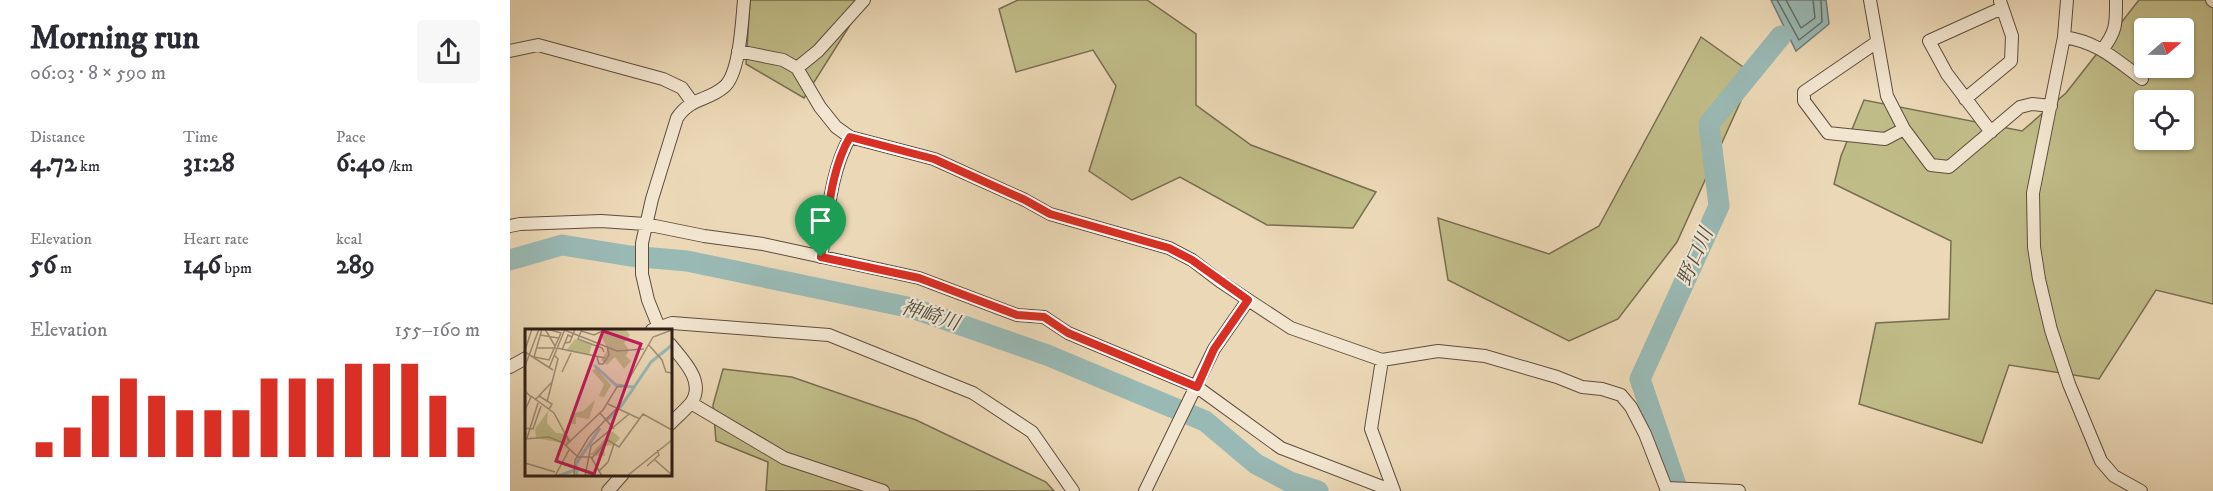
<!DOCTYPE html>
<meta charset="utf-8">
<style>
body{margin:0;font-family:"IM FELL DW Pica","Noto Serif JP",serif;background:#f7f7f7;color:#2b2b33;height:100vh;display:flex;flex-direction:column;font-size:22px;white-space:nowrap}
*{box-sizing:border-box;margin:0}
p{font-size:20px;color:#7c7c81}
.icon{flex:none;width:33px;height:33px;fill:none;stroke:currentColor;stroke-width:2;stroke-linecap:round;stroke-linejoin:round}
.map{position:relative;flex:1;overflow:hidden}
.side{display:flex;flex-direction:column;background:#fff;width:510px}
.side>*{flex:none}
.needle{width:39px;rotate:70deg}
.buttons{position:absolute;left:1624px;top:18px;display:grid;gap:12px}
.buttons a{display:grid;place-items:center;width:60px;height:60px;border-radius:6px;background:#fff;box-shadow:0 2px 4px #0004;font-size:30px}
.pin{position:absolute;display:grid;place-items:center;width:51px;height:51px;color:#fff;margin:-62px -26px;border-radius:50% 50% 50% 0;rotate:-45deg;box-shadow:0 0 6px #0007}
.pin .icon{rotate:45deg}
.round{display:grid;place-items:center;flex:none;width:63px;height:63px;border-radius:6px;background:#f7f7f7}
.summary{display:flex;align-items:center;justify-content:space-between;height:102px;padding:0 30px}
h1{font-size:33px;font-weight:700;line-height:45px}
.stats{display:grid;grid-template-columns:repeat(3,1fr);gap:9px;height:102px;padding:6px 30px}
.stats div{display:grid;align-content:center}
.stats b{font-size:26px;font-weight:700}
.stats small{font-size:16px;font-weight:400}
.stats p{font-size:16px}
.chart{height:168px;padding:12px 30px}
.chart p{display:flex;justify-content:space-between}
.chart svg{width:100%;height:108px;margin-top:6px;stroke:#d93025;stroke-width:6}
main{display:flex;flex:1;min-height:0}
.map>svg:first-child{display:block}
.green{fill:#c0bc88;stroke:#786e50;stroke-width:1.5;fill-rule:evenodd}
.water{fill:#99b9b4;stroke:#6f7b75;stroke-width:1.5}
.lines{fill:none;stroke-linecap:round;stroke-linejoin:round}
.shore{stroke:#646c66;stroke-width:1.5}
.river{stroke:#99b9b4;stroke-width:21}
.minor-casing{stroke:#5e4d3f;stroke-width:14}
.minor{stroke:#f2e6d0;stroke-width:12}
.route-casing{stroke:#fff;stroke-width:12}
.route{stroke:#d93025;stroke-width:8}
.labels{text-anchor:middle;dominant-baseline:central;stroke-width:4.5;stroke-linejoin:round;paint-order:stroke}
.water-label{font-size:20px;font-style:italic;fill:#4f4d46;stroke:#f2e6d0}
.inset-river{fill:none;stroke:#99b9b4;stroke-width:3}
.inset-road{fill:none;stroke:#a08e76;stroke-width:1.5}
.view{fill:#c2185b;fill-opacity:0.15;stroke:#c2185b;stroke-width:3}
.inset-edge{fill:none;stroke:#2f1f17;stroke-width:3}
</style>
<main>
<section class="side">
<div class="summary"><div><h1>Morning run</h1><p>06:03 · 8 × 590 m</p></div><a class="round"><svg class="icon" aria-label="share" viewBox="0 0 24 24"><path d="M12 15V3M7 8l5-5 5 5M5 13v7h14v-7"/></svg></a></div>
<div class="stats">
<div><p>Distance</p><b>4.72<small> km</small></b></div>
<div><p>Time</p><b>31:28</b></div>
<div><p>Pace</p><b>6:40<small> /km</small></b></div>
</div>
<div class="stats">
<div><p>Elevation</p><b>56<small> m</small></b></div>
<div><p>Heart rate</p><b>146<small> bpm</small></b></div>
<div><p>kcal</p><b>289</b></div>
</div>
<div class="chart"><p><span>Elevation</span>155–160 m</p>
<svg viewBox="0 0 160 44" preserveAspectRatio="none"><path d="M5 44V38M15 44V32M25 44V19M35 44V12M45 44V19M55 44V25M65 44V25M75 44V25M85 44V12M95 44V12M105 44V12M115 44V6M125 44V6M135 44V6M145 44V19M155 44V32"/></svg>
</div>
</section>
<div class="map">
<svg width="1703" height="491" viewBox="0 0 1703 491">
<rect width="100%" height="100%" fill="#ebd8b6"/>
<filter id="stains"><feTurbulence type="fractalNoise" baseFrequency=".00333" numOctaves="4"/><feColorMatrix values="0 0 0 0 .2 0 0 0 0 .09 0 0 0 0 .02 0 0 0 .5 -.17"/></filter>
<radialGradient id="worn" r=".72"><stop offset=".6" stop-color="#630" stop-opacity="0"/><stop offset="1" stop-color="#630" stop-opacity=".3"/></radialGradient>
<!-- green -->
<path class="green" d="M240 0H346L349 11 294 98 236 64Z
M508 0H637L686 34V105L741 145 866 192 843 228 757 225 670 177 622 200 579 171 606 86 583 50 506 72 489 9Z
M1629 0H1703V304L1646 290 1589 379 1499 365 1472 443 1349 404 1366 323 1439 319 1441 241 1324 184 1331 156 1354 100 1512 131 1556 93ZM1635 28H1674V68H1635ZM1635 100H1674V140H1635Z
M1191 37 1243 74 1167 242 1108 319 1059 341 938 280 928 218 1039 254 1089 226Z
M213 369 282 377 406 420 536 482 544 491H256L258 462 206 441 203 405Z"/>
<!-- water -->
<path class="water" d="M1261 0H1316L1319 24 1286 51Z"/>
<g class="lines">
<!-- shore -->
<path class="shore" d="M1267 0 1289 40 1312 22 1311 0
M1276 0 1291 28 1305 18 1303 0"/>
<!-- river -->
<path class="river" d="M0 260 52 245 120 256 177 261 402 308 537 355 695 421 746 464 780 482 808 491
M1168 491 1130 379 1209 206 1199 124 1271 36"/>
<defs>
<path id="minor" d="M1360 0 1377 96 1394 129 1421 165 1439 167 1510 107 1522 104 1541 106
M1557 0 1554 37 1523 193 1524 247 1529 279 1541 330 1559 384 1591 461 1604 476 1631 491
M1702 0 1703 1
M1554 37C1588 42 1605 59 1632 79
M1367 42 1294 92V101L1318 133 1375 139 1394 129
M1592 50C1607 31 1606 23 1606 0
M0 51 28 45 153 79 172 88 182 102
M228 51 273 60 287 68 310 107 326 127 340 137 424 159 515 200 540 214 659 248 682 260 711 282 781 328 872 360 928 351 975 356 1047 377 1072 387 1092 389 1111 395 1121 407 1135 434 1156 488 1229 491
M287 68 308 51 354 0
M1455 99 1501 61 1502 36 1490 1
M1481 132 1437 74 1419 41 1492 8
M0 226 10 224 91 221 135 224 194 236 253 244 409 278 507 315 534 317 558 333 687 387 771 448 883 491
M311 257C318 218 320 172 340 137
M142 330 162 323 319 335 463 393 522 432 563 491
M150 330 138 300 132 274V243L142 199 167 118C181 97 198 101 214 87 230 74 232 20 234 0
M160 344C173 360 196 382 181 403 175 410 167 417 160 424
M872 360 861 429 884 491
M0 367 16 358
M181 403 274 458 373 491
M98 491 113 474
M635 491 704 349 738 300"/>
</defs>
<!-- minor casing -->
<use href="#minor" class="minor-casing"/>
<!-- minor -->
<use href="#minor" class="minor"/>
</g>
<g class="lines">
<defs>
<path id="route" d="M340 137 424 159 515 200 540 214 659 248 682 260 738 300 704 349 687 387 558 333 534 317 507 315 409 278 311 257C318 219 320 170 340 137Z"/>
</defs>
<!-- route casing -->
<use href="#route" class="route-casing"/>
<!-- route -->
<use href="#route" class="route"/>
</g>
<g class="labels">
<!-- water labels -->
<g class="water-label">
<text transform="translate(1186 257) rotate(-66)">野口川</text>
<text transform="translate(420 316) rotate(17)">神崎川</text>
</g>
</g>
<!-- overview -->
<g transform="translate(15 329)">
<rect width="147" height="147" fill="#ebd8b6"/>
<path d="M78 0H100L105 6 99 14 104 21 101 27 106 32 99 40 90 28 82 36 76 31 83 20 76 7ZM50 10 67 15 64 26 41 22ZM71 39 86 56 79 68 74 67 79 55 67 42ZM70 71 64 90 51 88V95H45L46 85 58 82ZM23 82 22 94 31 104 42 105 47 112 43 115 11 109 10 100ZM87 102 95 109 89 116 79 117 80 127 65 126Z" fill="#c0bc88"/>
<path class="inset-river" d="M69 36 91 56 108 58M82 91 97 76 126 33 147 16M33 147 50 141M52 147 51 135 75 99"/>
<path class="inset-road" d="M17 0 9 28 24 31 36 4 22 0M20 0 30 17M37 0 92 22 119 20M57 0 53 10 77 19 79 23M56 2 69 6 82 0M15 6 33 9M40 14 45 13 50 0M123 15 137 31 141 43 147 44M12 19H31M32 19 80 29M0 21 7 0M37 21 43 6 47 8M0 23 28 41M72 28 74 35H78L84 26 82 17M0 37 14 0M24 39 40 0M37 43 46 24M0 62 6 68 0 81M6 67 29 84 44 112M14 67 27 75 24 80M10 71 27 53M22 73 33 30 29 26M83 75 115 90M75 84 89 100M0 99 8 100 16 77M2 109 13 74M0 110 24 108 38 114 53 128H66L77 147M41 116 78 81 92 58 100 57 128 8 147 1M67 129 83 111 94 118 118 85 147 101M130 131 147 146M0 134 30 143M122 137 134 126 132 121M74 142 83 133 89 115M30 147 44 121M49 147 50 131 64 108 93 78M60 147 66 117 104 85M102 147 147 111"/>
<path class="view" d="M78 2 116 15 69 145 31 132Z"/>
<rect width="147" height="147" class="inset-edge"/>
</g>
<rect width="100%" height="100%" filter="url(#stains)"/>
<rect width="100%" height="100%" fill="url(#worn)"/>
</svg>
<div class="buttons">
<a><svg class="needle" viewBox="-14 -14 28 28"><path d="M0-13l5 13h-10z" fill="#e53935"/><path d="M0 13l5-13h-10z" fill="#7c7c81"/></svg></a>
<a><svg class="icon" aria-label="locate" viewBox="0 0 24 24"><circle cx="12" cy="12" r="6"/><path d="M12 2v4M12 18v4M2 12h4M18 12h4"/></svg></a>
</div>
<div class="pin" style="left:311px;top:257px;background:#1e9e55"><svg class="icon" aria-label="arrive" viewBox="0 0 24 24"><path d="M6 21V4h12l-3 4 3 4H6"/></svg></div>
</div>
</main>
